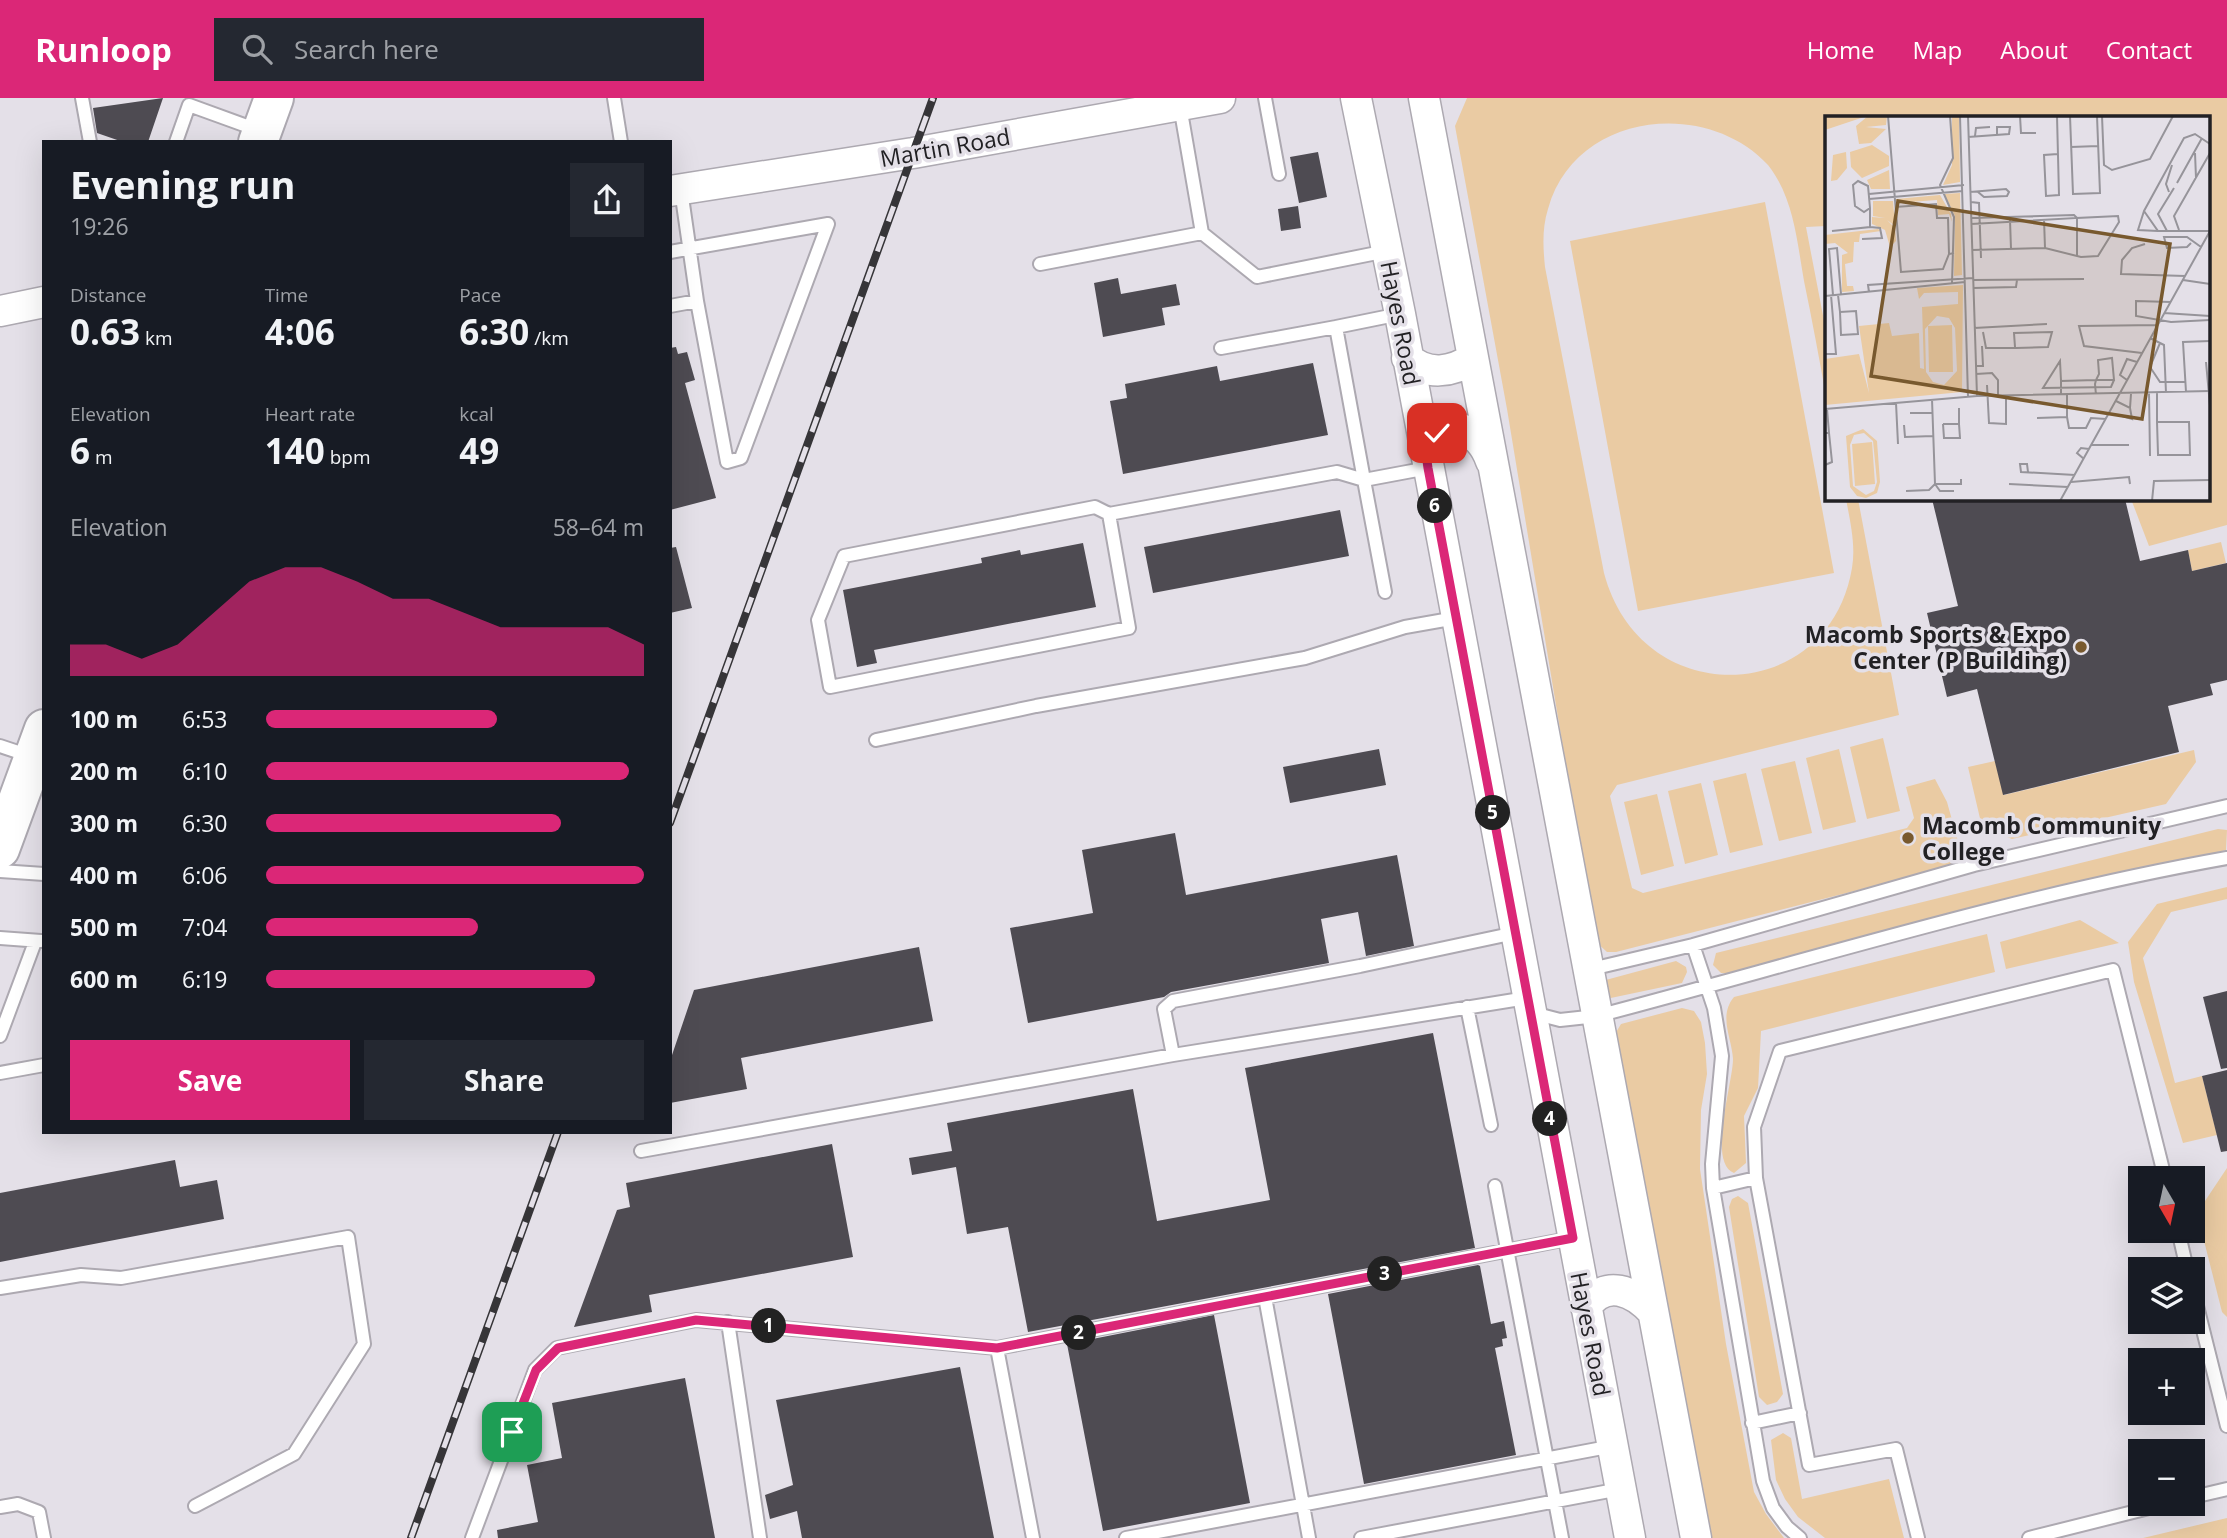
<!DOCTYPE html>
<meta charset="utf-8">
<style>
body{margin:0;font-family:"Open Sans",sans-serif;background:#242831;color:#f1f3f6;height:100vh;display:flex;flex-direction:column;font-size:26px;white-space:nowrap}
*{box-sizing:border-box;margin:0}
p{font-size:23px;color:#9ea1a6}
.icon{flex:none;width:38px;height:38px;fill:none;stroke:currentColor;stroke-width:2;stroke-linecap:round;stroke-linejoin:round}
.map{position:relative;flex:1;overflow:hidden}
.sheet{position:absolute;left:42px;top:42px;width:630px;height:994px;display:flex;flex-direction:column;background:#171b24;border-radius:0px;box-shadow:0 7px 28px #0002}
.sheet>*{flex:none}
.needle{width:46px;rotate:171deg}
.fabs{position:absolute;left:2128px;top:1068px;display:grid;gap:14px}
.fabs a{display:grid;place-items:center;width:77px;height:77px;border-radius:0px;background:#171b24;box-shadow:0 7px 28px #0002;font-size:35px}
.pin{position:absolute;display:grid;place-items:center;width:60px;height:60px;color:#fff;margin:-30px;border-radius:14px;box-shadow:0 4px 10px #0006}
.km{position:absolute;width:35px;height:35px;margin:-18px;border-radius:50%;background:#222;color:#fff;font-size:19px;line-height:35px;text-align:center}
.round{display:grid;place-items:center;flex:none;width:74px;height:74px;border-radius:0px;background:#242831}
.headline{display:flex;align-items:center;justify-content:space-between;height:119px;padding:0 28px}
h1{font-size:38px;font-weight:700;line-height:52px}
.metrics{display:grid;grid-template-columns:repeat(3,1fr);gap:10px;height:119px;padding:7px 28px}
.metrics div{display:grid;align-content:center}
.metrics b{font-size:35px;font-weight:700}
.metrics small{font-size:19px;font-weight:400}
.metrics p{font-size:19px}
.chart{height:196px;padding:14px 28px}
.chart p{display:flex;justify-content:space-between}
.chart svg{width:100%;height:126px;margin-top:7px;fill:#db2777;opacity:.7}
.primary-button{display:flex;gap:14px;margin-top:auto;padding:14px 28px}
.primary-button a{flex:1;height:80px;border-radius:0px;background:#db2777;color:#fff;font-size:28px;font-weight:700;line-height:80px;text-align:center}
.primary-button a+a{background:#242831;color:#f1f3f6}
ul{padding:0 28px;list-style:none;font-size:23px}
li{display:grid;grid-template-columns:112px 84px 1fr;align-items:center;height:52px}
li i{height:18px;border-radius:9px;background:#db2777}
header{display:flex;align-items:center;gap:42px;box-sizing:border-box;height:98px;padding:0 35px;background:#db2777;color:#fff}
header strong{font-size:33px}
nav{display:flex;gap:38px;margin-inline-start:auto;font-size:24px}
.search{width:490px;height:63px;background:#242831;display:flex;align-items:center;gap:18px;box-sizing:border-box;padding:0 24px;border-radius:0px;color:#9ea1a6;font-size:26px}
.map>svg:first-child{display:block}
.green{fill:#eacba3}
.building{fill:#4e4b52}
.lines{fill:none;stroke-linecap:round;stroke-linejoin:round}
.service-casing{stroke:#ada9b1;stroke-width:16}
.tertiary-casing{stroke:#ada9b1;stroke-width:33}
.primary-casing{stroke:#ada9b1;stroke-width:42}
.service{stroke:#fff;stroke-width:12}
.tertiary{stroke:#fff;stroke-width:30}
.primary{stroke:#fff;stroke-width:38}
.rail-casing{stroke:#363538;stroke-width:8}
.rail{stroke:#e4e0e8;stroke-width:5;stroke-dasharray:16;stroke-linecap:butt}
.route-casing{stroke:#fff;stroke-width:14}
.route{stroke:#db2777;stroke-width:9}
.poi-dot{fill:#78592e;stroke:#e4e0e8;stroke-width:2.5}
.labels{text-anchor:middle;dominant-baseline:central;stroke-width:7;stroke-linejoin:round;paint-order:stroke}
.street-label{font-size:23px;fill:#222124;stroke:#e4e0e8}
.poi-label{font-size:23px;font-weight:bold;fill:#222124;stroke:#e4e0e8;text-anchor:end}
.inset-road{fill:none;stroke:#96949a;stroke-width:2}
.view{fill:#78592e;fill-opacity:0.15;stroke:#78592e;stroke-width:3.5}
.inset-edge{fill:none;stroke:#222124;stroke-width:3.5}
</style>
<header>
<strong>Runloop</strong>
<div class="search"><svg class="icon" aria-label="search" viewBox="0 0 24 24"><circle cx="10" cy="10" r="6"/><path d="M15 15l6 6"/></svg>Search here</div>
<nav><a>Home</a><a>Map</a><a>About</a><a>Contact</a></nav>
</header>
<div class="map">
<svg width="2227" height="1440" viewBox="0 0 2227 1440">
<rect width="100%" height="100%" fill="#e4e0e8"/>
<!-- green -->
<path class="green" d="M1467 0H2227V427L2149 448 2131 401H2208V19H1826V128L1806 129 1826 233V298C1819 260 1812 221 1804 183 1797 144 1794 100 1768 67 1706 0 1575 14 1548 111 1542 130 1543 149 1545 169L1604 475C1641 615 1829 608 1852 470 1856 447 1850 423 1846 401H1858L1899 617 1617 687 1610 698 1632 790 1643 795 1907 730 1914 720 1906 689 1935 681 1947 704 1964 765 1616 854H1607L1595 843 1507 311 1455 28Z
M1765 104 1834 475 1638 513 1570 143Z
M2221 444 2226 465 2192 473 2188 452Z
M1883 640 1900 713 1867 721 1850 649Z
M1839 651 1856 724 1823 732 1806 660Z
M2194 652 2196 664 2166 706 2012 741 1982 729 1968 669 1995 663 2004 697Z
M1795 663 1812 735 1779 743 1761 671Z
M1746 675 1763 747 1730 755 1713 683Z
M1701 685 1718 757 1685 766 1668 693Z
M1657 696 1674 768 1641 777 1624 704Z
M2218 731 2227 732 2226 752 1730 875H1721L1713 867 1716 855Z
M2227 789V801L2171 814 2143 860 2175 985 2202 978 2217 1037 2183 1045 2134 884 2128 844 2157 806Z
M2080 822 2119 845 2006 871 2000 844Z
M1987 836 1995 874 1761 933 1758 990 1744 1018 1746 1065 1734 1075C1707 1065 1733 985 1733 961 1732 940 1718 918 1734 899Z
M1676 863 1686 869 1687 874 1682 885 1606 901 1602 883Z
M1682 910 1694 913 1701 924 1705 945 1707 976 1701 1012 1700 1071 1726 1246 1754 1394 1766 1416 1784 1440H1707L1612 941 1621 926Z
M2227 1070V1219L2222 1214 2197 1115Z
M1738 1098 1748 1105 1783 1296 1777 1304 1767 1307 1759 1299 1729 1109 1732 1101Z
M1783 1335 1791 1340 1802 1401 1889 1381 1904 1440H1825L1798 1419 1785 1401 1776 1382 1771 1342Z
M2227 1420V1440H2143Z"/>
<!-- building -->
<path class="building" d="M163 0 148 44H123L97 35 93 10Z
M1318 54 1327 99 1299 105 1290 59Z
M1298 108 1301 130 1281 133 1278 111Z
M1118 180 1121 196 1176 186 1180 207 1162 210 1165 227 1103 239 1094 185Z
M676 249 678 256 687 254 695 282 685 285 716 400 670 412V250Z
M1313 265 1328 337 1123 376 1110 303 1127 300 1125 286 1217 268 1220 283Z
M1932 401H2125L2140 463 2188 452 2192 473 2227 465V582L2210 586 2213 597 2168 608 2179 654 2003 697 1977 591 1947 599 1927 515 1958 508Z
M1340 412 1349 458 1153 495 1144 449Z
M1083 445 1096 509 874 552 877 565 857 569 843 492 982 465 981 460 1020 452 1021 457Z
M676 449 692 510 670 515V450Z
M1379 651 1386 687 1290 705 1283 669Z
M1175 735 1186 797 1397 757 1414 848 1366 858 1358 814 1321 821 1329 865 1171 894 1164 899 1028 925 1010 830 1093 815 1082 752Z
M919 849 933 923 741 960 747 991 670 1005V963L694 892Z
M2227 893V970L2221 971 2203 899Z
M1433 935 1475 1150 1028 1234 1008 1129 967 1136 956 1069 912 1077 909 1060 952 1053 947 1025 1133 991 1157 1123 1270 1102 1245 970Z
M2227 972V1053L2221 1054 2202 978Z
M832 1046 853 1159 649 1197 652 1214 574 1229 617 1112 630 1109 626 1085Z
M175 1062 180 1089 217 1082 224 1121 0 1164V1095Z
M1478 1167 1480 1168 1491 1226 1504 1223 1507 1240 1502 1241 1503 1248 1495 1250 1516 1357 1364 1386 1328 1196Z
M1214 1217 1250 1405 1103 1433 1067 1246Z
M960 1269 994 1440H802L797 1413 770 1421 765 1397 793 1387 776 1302Z
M685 1280 715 1440H498L497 1432 538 1424 527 1367 562 1360 552 1305Z"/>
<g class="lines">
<defs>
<path id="service" d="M82 0 90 44
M614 0 621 44
M1265 0 1279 76
M1180 8 1202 135 1257 179 1387 153
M176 44 189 7 258 32
M670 154 828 126 741 360 727 364 697 203
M1040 166 1202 135
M670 208 697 203 681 92
M1400 216 1336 229 1364 382 1428 370
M1221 250 1336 229
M1109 416 1129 530 830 589 818 522 844 458 1095 409 1109 416 1337 374 1364 382 1385 494
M876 642 1036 608 1305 560 1405 529 1456 520
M0 648 30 658
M0 773 44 776
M0 840 41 843
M1693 847 1714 910 1722 958 1712 1066 1713 1090 1763 1383 1773 1410 1787 1429 1800 1440
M1587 872 1693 847 1974 767 2227 708
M1467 909 1491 1027
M1533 915 1560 922 1597 918C1806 863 2013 798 2227 760
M0 938 35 844
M1173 957 1164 911 1173 903 1360 868 1515 835
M0 975 44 967
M641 1053 1173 957 1527 900
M1756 1080 1809 1367 1896 1351 1918 1440
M1495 1088 1562 1440
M1713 1090 1756 1080 1754 1029 1780 953 2113 872 2165 1080
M2178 1132 2187 1171
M0 1190 81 1177 121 1180 348 1139 364 1246 294 1356 195 1408
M2193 1192 2227 1328
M1265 1199 1309 1440
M728 1224 760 1440
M997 1250 1033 1440
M1752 1325 1800 1315
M2193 1399 2227 1391
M0 1409 18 1406 39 1414 44 1440
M472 1440 535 1272 557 1250 696 1222 997 1250 1573 1140
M1126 1440 1613 1348
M1361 1440 1620 1391
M2029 1440 2169 1405"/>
<path id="tertiary" d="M1356 0 1400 216 1630 1440
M1424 0 1696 1440
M670 93 913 55 1220 0
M0 213 44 204
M1407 260C1427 278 1452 275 1473 260
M1425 349C1446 316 1480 330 1491 363
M1586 1209C1605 1180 1634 1193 1653 1214"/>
<path id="primary" d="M258 44 274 0
M0 751 44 631"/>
</defs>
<!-- service casing -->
<use href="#service" class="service-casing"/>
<!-- tertiary casing -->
<use href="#tertiary" class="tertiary-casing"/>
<!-- primary casing -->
<use href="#primary" class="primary-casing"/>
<!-- service -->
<use href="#service" class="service"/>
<!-- tertiary -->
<use href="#tertiary" class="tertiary"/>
<!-- primary -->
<use href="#primary" class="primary"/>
<defs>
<path id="rail" d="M670 725 933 0
M411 1440 558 1034"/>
</defs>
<!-- rail casing -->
<use href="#rail" class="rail-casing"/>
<!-- rail -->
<use href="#rail" class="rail"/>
</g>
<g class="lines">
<defs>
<path id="route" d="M512 1334 536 1272 558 1250 696 1222 997 1250 1573 1140 1428 370 1425 349 1437 335"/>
</defs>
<!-- route casing -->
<use href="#route" class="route-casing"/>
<!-- route -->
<use href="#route" class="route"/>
</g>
<!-- markers -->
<g class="poi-dot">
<circle cx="2081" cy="549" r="7"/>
<circle cx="1908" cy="740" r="7"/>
</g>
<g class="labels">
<!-- street labels -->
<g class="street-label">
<text transform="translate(945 49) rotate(-10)">Martin Road</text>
<text transform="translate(1401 225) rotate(79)">Hayes Road</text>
<text transform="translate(1591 1236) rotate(79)">Hayes Road</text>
</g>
<!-- poi labels -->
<g class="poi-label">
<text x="2067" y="536">Macomb Sports &amp; Expo<tspan x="2067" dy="26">Center (P Building)</tspan></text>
<text x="1922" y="727" text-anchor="start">Macomb Community<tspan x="1922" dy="26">College</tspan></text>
</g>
</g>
<!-- overview -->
<g transform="translate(1825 18)">
<rect width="385" height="385" fill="#e4e0e8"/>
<path d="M0 0H39V1L0 14ZM43 0H62L61 9 41 11 61 13 46 27 34 28 31 10ZM127 0H134L135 66 118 69 127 49ZM47 29 64 40V50L37 62 26 51 25 36ZM21 36 22 52 12 64 6 65 8 39ZM64 54 65 73H46L42 64ZM135 77 137 159 129 160 130 100 119 78ZM115 79 126 98 127 106 124 98 113 99 112 84 72 87 71 83ZM48 85H68L70 110 62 104 70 112 71 125 65 131 60 114 47 108V101L60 102 48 100ZM53 113 56 115 35 118 34 126H29L28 146 20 148 22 170H28L29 175 17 176V139L23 137 10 127 0 128V119ZM138 169 137 276 0 289V243L34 238 44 277 34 210 64 207 67 220 94 217 95 252 99 253 97 191 133 188V176L99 177 94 183 92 172ZM112 200 124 202 130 212 132 255 119 269 108 266 101 256 100 213ZM127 209 128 256H104L103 210ZM38 313 52 325 55 366 52 377 41 382 32 380 25 371 21 320ZM39 317 48 325 52 366 49 375 41 379 28 370 25 329 29 319ZM47 326 50 368 30 370 27 328Z" fill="#eacba3" fill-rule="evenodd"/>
<path class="inset-road" d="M63 0 76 156 118 153 124 138 129 137M125 0 128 42 115 69 129 101 127 167M135 0 143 281M143 0 152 280M195 0 196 17H211M232 0 234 79 221 80 219 39 233 38M245 0 248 78 275 77 272 0M277 0 279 49 287 54 325 43 348 0M150 20 151 12 165 11M143 21 184 18 185 11H172V19M246 31 273 30M370 37 371 62M33 65 43 70 45 92 39 96 30 90 28 69ZM352 67 377 22M145 76 181 73 184 76 182 80 159 81 153 76M344 76 341 68 347 49M44 78 139 69M44 83 138 75M146 86 154 87 156 142M70 91 111 88 112 102H123L124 138M319 95 313 114 333 115M146 102 249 99 252 102 146 108M219 103 220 132M185 104 186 133M354 114 349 100 385 37M7 115 45 111V92M342 115 333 98 349 72M385 115H333L319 95 359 22 370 18 385 28M37 123 57 122 55 112 45 111M366 127 362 131 342 132 339 121H362L376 131M320 128 307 132 297 144 296 158 360 160M147 134 220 132 256 141 273 140 294 106 293 100 252 102V140M148 164 259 163M358 164 385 168M148 172 191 171 192 164M44 176 43 169 148 162M8 179 4 133 12 132 16 178M13 179 15 196 16 219 33 218 31 195 15 196M0 180 140 166M346 186 311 185V200L346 206 385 204M339 197 385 200M149 212 222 208M158 216 161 232H191L223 231 227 216 189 217 190 231M325 222 339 229 341 277M335 227 325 251 335 266H361M317 237 259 230 254 210 333 209M0 238H11L6 179M381 246 385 290M151 250H158L157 230M151 258 167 257 173 264V280M302 264 295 259 302 243 312 246M236 265 235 245 218 272 286 271 289 264M162 269 164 307 181 308V279M361 276 358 226 385 225M324 277 325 340M332 277V306L333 338V339H365L364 306H332M236 279V265L271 264H289L287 242 273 244 274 258 271 264 270 268 271 279M107 283 110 368M291 285 305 292 306 278M71 287 73 328M0 293 152 280 385 275M2 293 4 317M85 297H108M294 299 307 303 305 292M242 301 244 312H261L266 302 281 303M212 302 242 301V279M118 308 119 322H135L134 308M118 308H134V292M79 309 80 321 108 320M0 317H4L7 346 0 349M267 329H304M259 343 252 337 256 332 264 333M203 356 202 348H195L196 356 250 359M246 366 304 361 305 368M110 368 115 375H129M184 368 243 371M81 375 104 374 110 368H136V363M235 385 385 115M327 385 329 365 385 364"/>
<path class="view" d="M73 85 345 128 317 303 46 260Z"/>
<rect width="385" height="385" class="inset-edge"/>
</g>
</svg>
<div class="fabs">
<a><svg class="needle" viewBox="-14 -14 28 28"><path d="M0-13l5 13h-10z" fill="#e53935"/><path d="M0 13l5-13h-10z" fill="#9ea1a6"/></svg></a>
<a><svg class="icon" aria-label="layers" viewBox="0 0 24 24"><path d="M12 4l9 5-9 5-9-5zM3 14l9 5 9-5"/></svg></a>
<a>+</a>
<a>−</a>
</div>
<div class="pin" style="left:512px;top:1334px;background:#1e9e55"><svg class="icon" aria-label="arrive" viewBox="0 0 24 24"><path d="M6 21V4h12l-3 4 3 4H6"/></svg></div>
<div class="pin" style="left:1437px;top:335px;background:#d93025"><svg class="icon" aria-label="check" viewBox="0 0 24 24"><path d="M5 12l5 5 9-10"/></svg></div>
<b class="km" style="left:769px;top:1228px">1</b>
<b class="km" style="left:1079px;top:1235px">2</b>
<b class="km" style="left:1385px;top:1176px">3</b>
<b class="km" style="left:1550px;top:1021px">4</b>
<b class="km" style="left:1493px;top:715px">5</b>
<b class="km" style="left:1435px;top:408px">6</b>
<section class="sheet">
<div class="headline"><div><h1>Evening run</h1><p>19:26</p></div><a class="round"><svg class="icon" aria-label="share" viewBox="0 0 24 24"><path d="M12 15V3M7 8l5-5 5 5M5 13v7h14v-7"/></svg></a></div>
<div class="metrics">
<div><p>Distance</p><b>0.63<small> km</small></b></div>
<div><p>Time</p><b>4:06</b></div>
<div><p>Pace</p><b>6:30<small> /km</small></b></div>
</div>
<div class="metrics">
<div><p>Elevation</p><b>6<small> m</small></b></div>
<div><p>Heart rate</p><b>140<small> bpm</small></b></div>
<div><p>kcal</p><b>49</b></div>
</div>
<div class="chart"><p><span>Elevation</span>58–64 m</p>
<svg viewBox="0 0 160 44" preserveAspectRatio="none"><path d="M0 44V33L10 33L20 38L30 33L40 22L50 11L60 6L70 6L80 11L90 17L100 17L110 22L120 27L130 27L140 27L150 27L160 33V44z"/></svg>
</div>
<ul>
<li><b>100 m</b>6:53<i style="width:61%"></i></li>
<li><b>200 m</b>6:10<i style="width:96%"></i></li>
<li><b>300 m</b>6:30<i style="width:78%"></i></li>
<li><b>400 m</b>6:06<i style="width:100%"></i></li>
<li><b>500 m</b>7:04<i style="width:56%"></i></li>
<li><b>600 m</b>6:19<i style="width:87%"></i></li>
</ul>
<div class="primary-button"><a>Save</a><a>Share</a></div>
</section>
</div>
